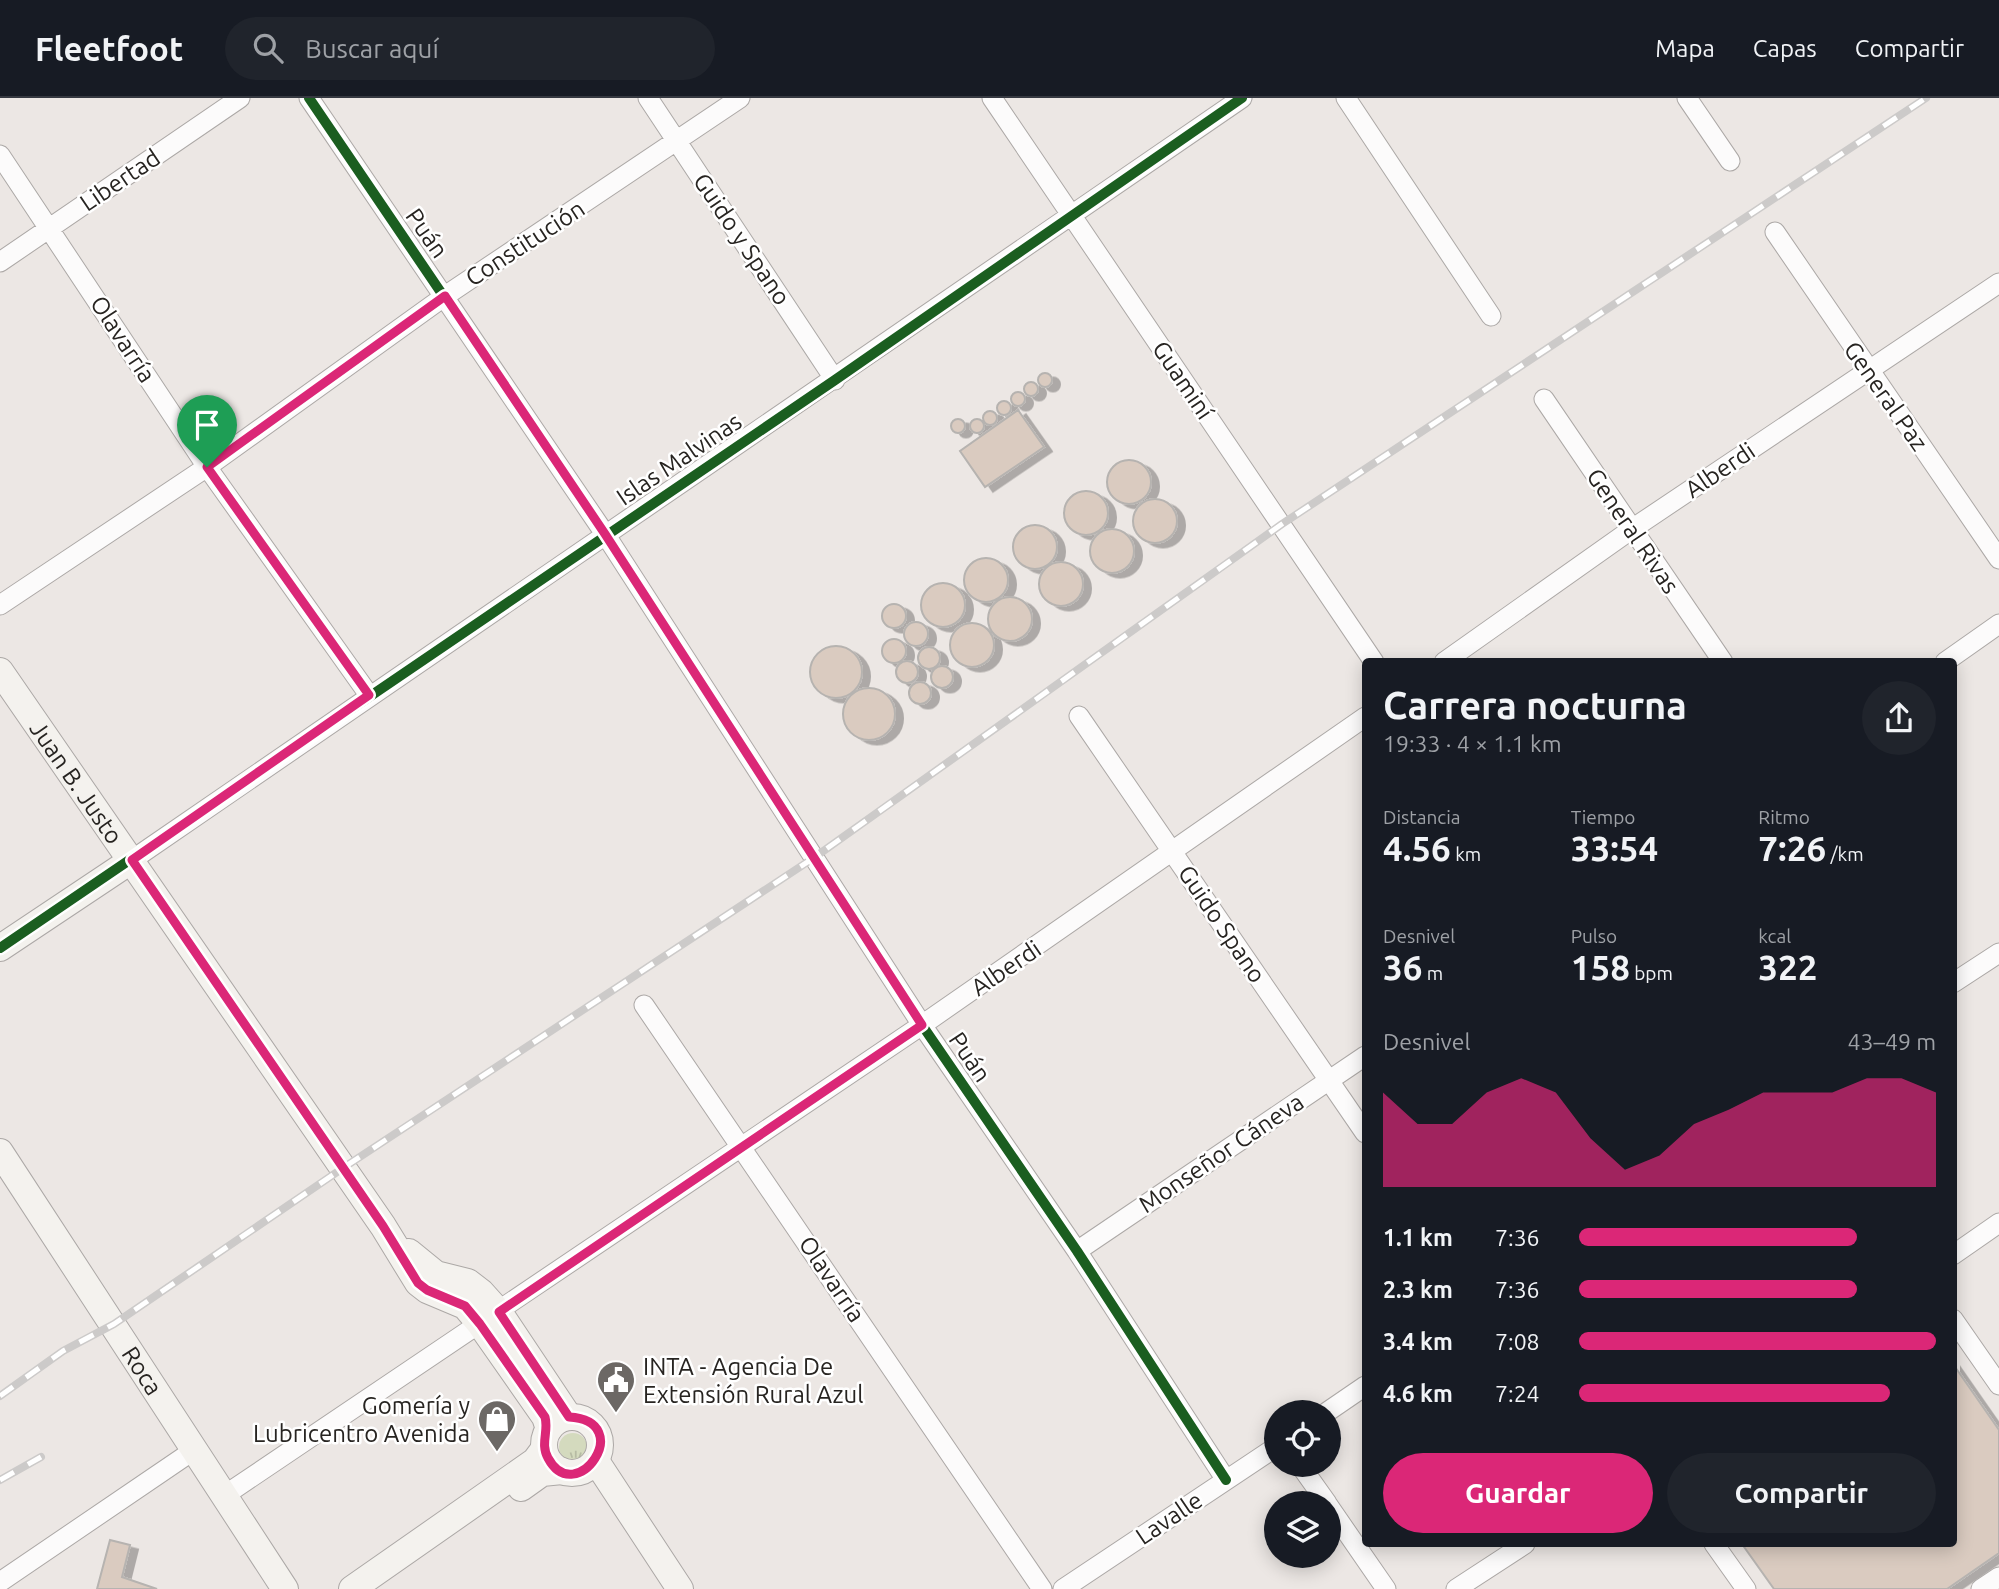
<!DOCTYPE html>
<html lang="es">
<meta charset="utf-8">
<style>
body{margin:0;font-family:Ubuntu,sans-serif;background:#20242c;color:#f1f3f6;height:100vh;display:flex;flex-direction:column;font-size:26px;white-space:nowrap}
*{box-sizing:border-box;margin:0}
p{font-size:23px;color:#9ea1a6}
.icon{flex:none;width:38px;height:38px;fill:none;stroke:currentColor;stroke-width:2;stroke-linecap:round;stroke-linejoin:round}
.map{position:relative;flex:1;overflow:hidden}
.side{position:absolute;left:1362px;top:560px;width:595px;height:889px;display:flex;flex-direction:column;background:#171b24;border-radius:7px;box-shadow:0 4px 18px #0003}
.side>*{flex:none}
.controls{position:absolute;left:1264px;top:1302px;display:grid;gap:14px}
.controls a{display:grid;place-items:center;width:77px;height:77px;border-radius:50%;background:#171b24;box-shadow:0 4px 18px #0003;font-size:35px}
.pin{position:absolute;display:grid;place-items:center;width:60px;height:60px;color:#fff;margin:-72px -30px;border-radius:50% 50% 50% 0;rotate:-45deg;box-shadow:0 0 7px #0007}
.pin .icon{rotate:45deg}
.round{display:grid;place-items:center;flex:none;width:74px;height:74px;border-radius:37px;background:#20242c}
.head{display:flex;align-items:center;justify-content:space-between;height:119px;padding:0 21px}
h1{font-size:38px;font-weight:700;line-height:52px}
.stats{display:grid;grid-template-columns:repeat(3,1fr);gap:10px;height:119px;padding:7px 21px}
.stats div{display:grid;align-content:center}
.stats b{font-size:35px;font-weight:700}
.stats small{font-size:19px;font-weight:400}
.stats p{font-size:19px}
.chart{height:196px;padding:14px 21px}
.chart p{display:flex;justify-content:space-between}
.chart svg{width:100%;height:126px;margin-top:7px;fill:#db2777;opacity:.7}
.button{display:flex;gap:14px;margin-top:auto;padding:14px 21px}
.button a{flex:1;height:80px;border-radius:42px;background:#db2777;color:#fff;font-size:28px;font-weight:700;line-height:80px;text-align:center}
.button a+a{background:#20242c;color:#f1f3f6}
ul{padding:0 21px;list-style:none;font-size:23px}
li{display:grid;grid-template-columns:112px 84px 1fr;align-items:center;height:52px}
li i{height:18px;border-radius:9px;background:#db2777}
header{display:flex;align-items:center;gap:42px;box-sizing:border-box;height:98px;padding:0 35px;background:#171b24;border-bottom:2px solid #363941}
header strong{font-size:33px}
nav{display:flex;gap:38px;margin-inline-start:auto;font-size:24px}
.search{width:490px;height:63px;background:#20242c;display:flex;align-items:center;gap:18px;box-sizing:border-box;padding:0 24px;border-radius:38px;color:#9ea1a6;font-size:26px}
.map>svg:first-child{display:block}
.grass{fill:url(#grass-tufts)}
.building{fill:#dacbc0;stroke:#b6b3b0;stroke-width:2;filter:url(#shadow)}
.lines{fill:none;stroke-linecap:round;stroke-linejoin:round}
.street-casing{stroke:#aca8a6;stroke-width:21}
.secondary-casing{stroke:#aca8a6;stroke-width:28}
.street{stroke:#fcfbfb;stroke-width:19}
.secondary{stroke:#f4f2ee;stroke-width:26}
.rail-casing{stroke:#cccac9;stroke-width:8}
.rail{stroke:#fff;stroke-width:5;stroke-dasharray:16;stroke-linecap:butt}
.cycleway-casing{stroke:#fff;stroke-width:15}
.cycleway{stroke:#1b5e20;stroke-width:10}
.route-casing{stroke:#fff;stroke-width:14}
.route{stroke:#db2777;stroke-width:9}
.labels{text-anchor:middle;dominant-baseline:central;stroke-width:5;stroke-linejoin:round;paint-order:stroke}
.street-label{font-size:24px;fill:#272421;stroke:#fff}
.poi-label{font-size:24px;fill:#272421;stroke:#fff;text-anchor:start}
</style>
<header>
<strong>Fleetfoot</strong>
<div class="search"><svg class="icon" aria-label="search" viewBox="0 0 24 24"><circle cx="10" cy="10" r="6"/><path d="M15 15l6 6"/></svg>Buscar aquí</div>
<nav><a>Mapa</a><a>Capas</a><a>Compartir</a></nav>
</header>
<div class="map">
<svg width="1999" height="1491" viewBox="0 0 1999 1491">
<defs>
<pattern id="grass-tufts" width="24" height="20" patternUnits="userSpaceOnUse" patternTransform="scale(1.75)"><rect width="24" height="20" fill="#d4dabe"/><path d="M3 7l-1-3M5 7V3M7 7l1-3M15 17l-1-3M17 17v-4M19 17l1-3" fill="none" stroke="#b6bba3"/></pattern>
<filter id="shadow"><feDropShadow dx="8" dy="4.5" stdDeviation="0" flood-color="#0004"/></filter>
</defs>
<rect width="100%" height="100%" fill="#ece7e4"/>
<!-- grass -->
<path class="grass" d="M559 1349a14 14 0 1 1 28 0a14 14 0 1 1-28 0Z"/>
<!-- building -->
<path class="building" d="M1038 282a7 7 0 1 1 14 0a7 7 0 1 1-14 0Z
M1024 291a7 7 0 1 1 14 0a7 7 0 1 1-14 0Z
M1011 301a7 7 0 1 1 14 0a7 7 0 1 1-14 0Z
M997 310a7 7 0 1 1 14 0a7 7 0 1 1-14 0Z
M1018 312 1044 349 985 389 960 353Z
M983 320a7 7 0 1 1 14 0a7 7 0 1 1-14 0Z
M970 328a7 7 0 1 1 14 0a7 7 0 1 1-14 0Z
M951 328a7 7 0 1 1 14 0a7 7 0 1 1-14 0Z
M1107 384a22 22 0 1 1 44 0a22 22 0 1 1-44 0Z
M1064 415a22 22 0 1 1 44 0a22 22 0 1 1-44 0Z
M1133 423a22 22 0 1 1 44 0a22 22 0 1 1-44 0Z
M1013 449a22 22 0 1 1 44 0a22 22 0 1 1-44 0Z
M1090 453a22 22 0 1 1 44 0a22 22 0 1 1-44 0Z
M964 482a22 22 0 1 1 44 0a22 22 0 1 1-44 0Z
M1039 486a22 22 0 1 1 44 0a22 22 0 1 1-44 0Z
M921 507a22 22 0 1 1 44 0a22 22 0 1 1-44 0Z
M988 521a22 22 0 1 1 44 0a22 22 0 1 1-44 0Z
M882 518a12 12 0 1 1 24 0a12 12 0 1 1-24 0Z
M904 536a12 12 0 1 1 24 0a12 12 0 1 1-24 0Z
M950 547a22 22 0 1 1 44 0a22 22 0 1 1-44 0Z
M882 553a12 12 0 1 1 24 0a12 12 0 1 1-24 0Z
M810 574a26 26 0 1 1 52 0a26 26 0 1 1-52 0Z
M918 560a11 11 0 1 1 22 0a11 11 0 1 1-22 0Z
M896 574a11 11 0 1 1 22 0a11 11 0 1 1-22 0Z
M931 579a11 11 0 1 1 22 0a11 11 0 1 1-22 0Z
M909 595a11 11 0 1 1 22 0a11 11 0 1 1-22 0Z
M843 616a26 26 0 1 1 52 0a26 26 0 1 1-52 0Z
M1953 1266 1999 1332V1455L1947 1491H1774L1742 1446H1953Z
M110 1442 130 1447 122 1479 157 1491H97Z"/>
<g class="lines">
<defs>
<path id="street" d="M309 0 605 436 922 927 1077 1153 1226 1382
M648 0 835 282
M992 0 1374 564
M1346 0 1491 218
M1687 0 1730 63
M0 57 207 369 369 597
M1775 134 1999 461
M0 164 240 0
M1544 301 1723 564
M0 507 207 369 445 198 740 0
M1444 564 1632 431 1999 185
M1945 564 1999 526
M1079 618 1365 1035
M132 762 1242 0
M1953 885 1999 855
M644 907 1042 1491
M1077 1153 1365 958
M1953 1157 1999 1125
M1953 1221 1999 1287
M1327 1314 1365 1288
M1300 1367 1327 1405
M225 1397 922 927 1365 619
M1328 1407 1386 1491
M1714 1446 1746 1491
M0 1484 194 1352
M1063 1491 1276 1349
M1456 1491 1525 1446
M1981 1491 1999 1479"/>
<g id="secondary">
<path id="s1" d="M0 573 383 1128 418 1185 427 1192 465 1208 480 1226 545 1319 549 1331"/>
<path d="M0 850 132 762"/>
<path id="s2" d="M0 1054 285 1491"/>
<path d="M409 1154 436 1176 468 1184 481 1194 499 1214 569 1319"/>
<circle cx="572" cy="1347" r="28"/>
<path d="M596 1363 680 1491"/>
<path d="M521 1390 542 1375 562 1373"/>
<path d="M352 1491 535 1363 544 1351"/>
</g>
</defs>
<!-- street casing -->
<use href="#street" class="street-casing"/>
<!-- secondary casing -->
<use href="#secondary" class="secondary-casing"/>
<!-- street -->
<use href="#street" class="street"/>
<!-- secondary -->
<use href="#secondary" class="secondary"/>
<defs>
<path id="rail" d="M0 1298 63 1253 114 1226 343 1070 815 759 1282 426 1926 0
M0 1382 41 1359"/>
</defs>
<!-- rail casing -->
<use href="#rail" class="rail-casing"/>
<!-- rail -->
<use href="#rail" class="rail"/>
<defs>
<path id="cycleway" d="M309 0 605 436 922 927 1077 1153 1226 1382
M0 850 835 282 1242 0"/>
</defs>
<!-- cycleway casing -->
<use href="#cycleway" class="cycleway-casing"/>
<!-- cycleway -->
<use href="#cycleway" class="cycleway"/>
</g>
<g class="lines">
<defs>
<path id="route" d="M445 198 605 436 922 927 499 1214 569 1319C638 1323 576 1412 548 1360 540 1346 549 1333 545 1319L480 1226 465 1208 427 1192 418 1185 383 1128 132 762 369 597 207 369Z"/>
</defs>
<!-- route casing -->
<use href="#route" class="route-casing"/>
<!-- route -->
<use href="#route" class="route"/>
</g>
<!-- icons -->
<defs>
<symbol id="civic-pin" viewBox="-11 -11 22 30"><path d="M0 17L-7.5 6A9.5 9.5 0 1 1 7.5 6Z" fill="#6c6865" stroke="#fff"/><path d="M-.6-6.5H3V-4.5H.6V-3L4-1V1h2V6H-6V1h2V-1L-.6-3ZM-1.2 2.5V6h2.4V2.5Z" fill="#fff"/></symbol>
<symbol id="shop-pin" viewBox="-11 -11 22 30"><path d="M0 17L-7.5 6A9.5 9.5 0 1 1 7.5 6Z" fill="#6c6865" stroke="#fff"/><path d="M-5-2.5h2.3a2.7 3.5 0 0 1 5.4 0H5L5.5 6h-11ZM-1.5-2.5h3a1.5 2.3 0 0 0-3 0Z" fill="#fff"/></symbol>
</defs>
<g fill-rule="evenodd">
<use href="#civic-pin" x="594" y="1260" width="44" height="60"/>
<use href="#shop-pin" x="475" y="1299" width="44" height="60"/>
</g>
<g class="labels">
<!-- street labels -->
<g class="street-label">
<text transform="translate(120 82) rotate(-34)">Libertad</text>
<text transform="translate(427 135) rotate(55)">Puán</text>
<text transform="translate(742 141) rotate(56)">Guido y Spano</text>
<text transform="translate(525 145) rotate(-33)">Constitución</text>
<text transform="translate(123 241) rotate(57)">Olavarría</text>
<text transform="translate(1183 282) rotate(56)">Guaminí</text>
<text transform="translate(1886 298) rotate(55)">General Paz</text>
<text transform="translate(679 361) rotate(-34)">Islas Malvinas</text>
<text transform="translate(1720 372) rotate(-34)">Alberdi</text>
<text transform="translate(1633 433) rotate(56)">General Rivas</text>
<text stroke="none"><textPath href="#s1" startOffset="135">Juan B. Justo</textPath></text>
<text transform="translate(1222 826) rotate(56)">Guido Spano</text>
<text transform="translate(1006 870) rotate(-34)">Alberdi</text>
<text transform="translate(970 959) rotate(56)">Puán</text>
<text transform="translate(1221 1055) rotate(-34)">Monseñor Cáneva</text>
<text transform="translate(832 1181) rotate(56)">Olavarría</text>
<text stroke="none"><textPath href="#s2" startOffset="261">Roca</textPath></text>
<text transform="translate(1169 1420) rotate(-34)">Lavalle</text>
</g>
<!-- poi labels -->
<g class="poi-label">
<text x="643" y="1268">INTA - Agencia De<tspan x="643" dy="28">Extensión Rural Azul</tspan></text>
<text x="470" y="1307" text-anchor="end">Gomería y<tspan x="470" dy="28">Lubricentro Avenida</tspan></text>
</g>
</g>
</svg>
<div class="controls">
<a><svg class="icon" aria-label="locate" viewBox="0 0 24 24"><circle cx="12" cy="12" r="6"/><path d="M12 2v4M12 18v4M2 12h4M18 12h4"/></svg></a>
<a><svg class="icon" aria-label="layers" viewBox="0 0 24 24"><path d="M12 4l9 5-9 5-9-5zM3 14l9 5 9-5"/></svg></a>
</div>
<div class="pin" style="left:207px;top:369px;background:#1e9e55"><svg class="icon" aria-label="arrive" viewBox="0 0 24 24"><path d="M6 21V4h12l-3 4 3 4H6"/></svg></div>
<section class="side">
<div class="head"><div><h1>Carrera nocturna</h1><p>19:33 · 4 × 1.1 km</p></div><a class="round"><svg class="icon" aria-label="share" viewBox="0 0 24 24"><path d="M12 15V3M7 8l5-5 5 5M5 13v7h14v-7"/></svg></a></div>
<div class="stats">
<div><p>Distancia</p><b>4.56<small> km</small></b></div>
<div><p>Tiempo</p><b>33:54</b></div>
<div><p>Ritmo</p><b>7:26<small> /km</small></b></div>
</div>
<div class="stats">
<div><p>Desnivel</p><b>36<small> m</small></b></div>
<div><p>Pulso</p><b>158<small> bpm</small></b></div>
<div><p>kcal</p><b>322</b></div>
</div>
<div class="chart"><p><span>Desnivel</span>43–49 m</p>
<svg viewBox="0 0 160 44" preserveAspectRatio="none"><path d="M0 44V11L10 22L20 22L30 11L40 6L50 11L60 27L70 38L80 33L90 22L100 17L110 11L120 11L130 11L140 6L150 6L160 11V44z"/></svg>
</div>
<ul>
<li><b>1.1 km</b>7:36<i style="width:78%"></i></li>
<li><b>2.3 km</b>7:36<i style="width:78%"></i></li>
<li><b>3.4 km</b>7:08<i style="width:100%"></i></li>
<li><b>4.6 km</b>7:24<i style="width:87%"></i></li>
</ul>
<div class="button"><a>Guardar</a><a>Compartir</a></div>
</section>
</div>
